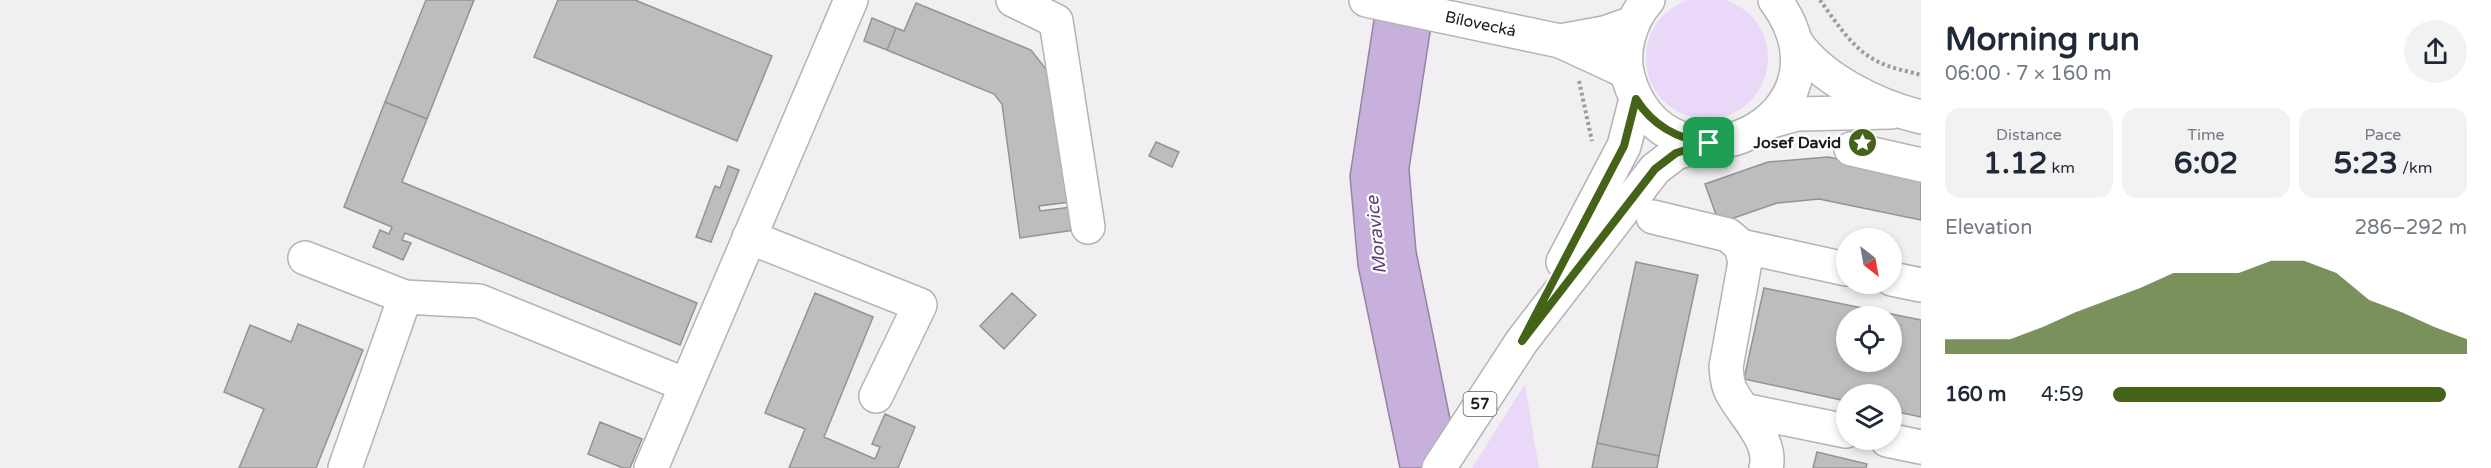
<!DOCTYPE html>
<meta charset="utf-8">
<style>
body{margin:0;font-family:"Varela Round",sans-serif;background:#f2f2f3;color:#1f2937;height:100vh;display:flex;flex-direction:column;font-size:22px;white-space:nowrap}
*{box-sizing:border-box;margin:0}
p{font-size:20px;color:#747a83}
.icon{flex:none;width:33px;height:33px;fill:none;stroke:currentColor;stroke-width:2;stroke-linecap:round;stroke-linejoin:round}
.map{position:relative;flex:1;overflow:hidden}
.sheet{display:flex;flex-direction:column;background:#fff;width:570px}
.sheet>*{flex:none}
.needle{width:39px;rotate:149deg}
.fabs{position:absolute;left:1836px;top:228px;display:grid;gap:12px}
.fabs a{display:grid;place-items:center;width:66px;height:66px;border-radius:50%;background:#fff;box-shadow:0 3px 9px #0003;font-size:30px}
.pin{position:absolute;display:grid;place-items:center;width:51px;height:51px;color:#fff;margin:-26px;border-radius:12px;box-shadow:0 3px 9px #0006}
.round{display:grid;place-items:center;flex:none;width:63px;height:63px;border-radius:32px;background:#f2f2f3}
.overview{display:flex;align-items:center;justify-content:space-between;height:102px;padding:0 24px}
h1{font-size:33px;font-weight:700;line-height:45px}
.metrics{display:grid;grid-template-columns:repeat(3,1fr);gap:9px;height:102px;padding:6px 24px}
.metrics div{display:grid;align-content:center;border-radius:15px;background:#f2f2f3;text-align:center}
.metrics b{font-size:30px;font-weight:700}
.metrics small{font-size:16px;font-weight:400}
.metrics p{font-size:16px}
.chart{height:168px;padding:12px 24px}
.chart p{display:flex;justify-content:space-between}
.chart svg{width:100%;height:108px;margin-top:6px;fill:#446318;opacity:.7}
ul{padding:0 24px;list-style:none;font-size:20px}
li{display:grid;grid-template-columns:96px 72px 1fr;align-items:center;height:45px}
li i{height:15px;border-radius:8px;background:#446318}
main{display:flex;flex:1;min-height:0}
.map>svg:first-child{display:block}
.green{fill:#e9d8f8}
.water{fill:#c8b0dc;stroke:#9483a2;stroke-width:1.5}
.building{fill:#bebcbf;stroke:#949295;stroke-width:1.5;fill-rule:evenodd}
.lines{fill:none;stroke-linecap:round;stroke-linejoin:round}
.minor-casing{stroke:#b4b2b5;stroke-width:36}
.major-casing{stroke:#b4b2b5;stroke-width:36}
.path{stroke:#9c9b9d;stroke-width:4;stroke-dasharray:3 3;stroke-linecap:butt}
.minor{stroke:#fff;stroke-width:33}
.major{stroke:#fff;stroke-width:33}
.route-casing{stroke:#fff;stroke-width:12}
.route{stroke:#446318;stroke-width:8}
.labels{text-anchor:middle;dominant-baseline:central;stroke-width:4.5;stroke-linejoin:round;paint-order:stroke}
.shield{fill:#fefdff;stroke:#5e5d5f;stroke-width:1.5}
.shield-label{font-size:15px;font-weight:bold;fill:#1a191b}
.street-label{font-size:16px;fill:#1a191b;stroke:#fefdff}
.poi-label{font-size:16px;font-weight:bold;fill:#1a191b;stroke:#fefdff;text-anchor:end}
.water-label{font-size:18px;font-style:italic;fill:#603f77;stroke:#fefdff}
</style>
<main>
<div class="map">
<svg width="1921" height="468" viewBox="0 0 1921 468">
<rect width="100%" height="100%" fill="#f1eff2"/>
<!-- green -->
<path class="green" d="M1646 58a61 61 0 1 1 122 0a61 61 0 1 1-122 0Z
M1525 384 1539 468H1472Z"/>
<!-- water -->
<path class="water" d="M1377 0H1435L1409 169 1416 251 1460 468H1400L1358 266 1350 176Z"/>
<!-- building -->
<path class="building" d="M426 0H474L427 119 385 102Z
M558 0H635L772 56 737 141 534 57Z
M916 3 1031 50 1053 78 1070 202 1039 206 1040 211 1071 207 1074 230 1020 238 1002 104 994 94 887 50 896 28 904 31Z
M872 18 896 28 887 50 864 41Z
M385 102 427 119 402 182 697 303 680 345 405 233 402 240 411 243 403 260 373 247 380 230 389 234 392 227 344 207Z
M1156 142 1179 152 1172 167 1149 156Z
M1828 157 1921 176V220L1819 199 1777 203 1719 223 1705 184 1768 162Z
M728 166 739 170 711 242 696 237 715 186 720 188Z
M1636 262 1698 275 1659 456 1597 443Z
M1764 288 1921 320V417L1892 411V394H1846V401L1744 379ZM1846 316H1892V362H1846Z
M815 293 873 317 824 437 875 459 880 447 872 444 885 414 915 427 898 468H789L805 429 765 413Z
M1012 293 1036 315 1004 349 980 326Z
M298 324 363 350 316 468H239L264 409 224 392 250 325 291 342Z
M600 422 642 439 630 468H623L588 454Z
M1597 443 1659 456 1657 468H1592Z
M1817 452 1867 464 1866 468H1813Z"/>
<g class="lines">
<defs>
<path id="minor" d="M1013 0 1056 21 1088 227
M1851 149 1921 165
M1653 217 1728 235 1741 246 1745 262 1726 367C1727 376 1727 384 1731 391 1743 415 1773 440 1766 468
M749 237 920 305 876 396
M1741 246 1846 269
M305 258 405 297 479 301 686 385
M1892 279 1921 285
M1743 410 1846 431
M1887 440 1921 447
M345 468 405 297
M651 468 851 0"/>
<g id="major">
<path id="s1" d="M1366 0 1560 41 1627 72"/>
<path d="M1648 0C1630 20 1621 51 1628 77 1667 210 1863 119 1775 0"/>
<path d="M1560 41 1604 33 1633 23"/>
<path d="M1796 42C1820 79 1879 107 1921 117"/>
<path d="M1768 122 1797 114 1891 112"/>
<path d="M1563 262 1624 146 1636 99"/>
<path d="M1439 468 1522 341 1655 169 1676 153 1709 143"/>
</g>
</defs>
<!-- minor casing -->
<use href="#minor" class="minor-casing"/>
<!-- major casing -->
<use href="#major" class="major-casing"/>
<!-- path -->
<path class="path" d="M1820 0C1836 22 1854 52 1881 63 1893 69 1908 71 1921 75
M1579 81 1592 141"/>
<!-- minor -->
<use href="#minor" class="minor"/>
<!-- major -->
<use href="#major" class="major"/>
</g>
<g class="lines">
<defs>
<path id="route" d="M1636 99C1653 126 1677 139 1709 143L1676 153 1655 169 1522 341 1624 146Z"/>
</defs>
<!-- route casing -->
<use href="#route" class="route-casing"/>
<!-- route -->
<use href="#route" class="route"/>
</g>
<!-- icons -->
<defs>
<symbol id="sight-disc" viewBox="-11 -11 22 22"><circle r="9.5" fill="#446318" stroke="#fefdff"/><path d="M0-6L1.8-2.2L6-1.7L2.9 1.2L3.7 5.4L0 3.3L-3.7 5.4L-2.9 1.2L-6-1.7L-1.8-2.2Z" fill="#fff"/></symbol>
</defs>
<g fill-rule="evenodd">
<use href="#sight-disc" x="1846" y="126" width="33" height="33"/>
</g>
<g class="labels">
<!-- shield labels -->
<rect class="shield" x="1463.5" y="392" width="33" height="24" rx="4.5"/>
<g class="shield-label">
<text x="1480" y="404">57</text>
</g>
<!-- street labels -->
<g class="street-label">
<text stroke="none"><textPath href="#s1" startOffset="117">Bílovecká</textPath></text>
</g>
<!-- poi labels -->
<g class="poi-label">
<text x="1841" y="143">Josef David</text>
</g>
<!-- water labels -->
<g class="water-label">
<text transform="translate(1376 235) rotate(-96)">Moravice</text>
</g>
</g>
</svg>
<div class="fabs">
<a><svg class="needle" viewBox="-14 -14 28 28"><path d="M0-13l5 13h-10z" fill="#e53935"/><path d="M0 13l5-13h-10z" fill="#747a83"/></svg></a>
<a><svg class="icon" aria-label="locate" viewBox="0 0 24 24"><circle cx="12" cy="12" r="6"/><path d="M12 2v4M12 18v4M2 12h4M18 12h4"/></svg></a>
<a><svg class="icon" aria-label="layers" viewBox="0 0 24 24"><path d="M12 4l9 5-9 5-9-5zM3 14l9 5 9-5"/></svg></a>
</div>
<div class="pin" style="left:1709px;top:143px;background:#1e9e55"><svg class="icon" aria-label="arrive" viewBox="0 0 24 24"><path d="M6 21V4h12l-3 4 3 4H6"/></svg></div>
</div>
<section class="sheet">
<div class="overview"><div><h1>Morning run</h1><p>06:00 · 7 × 160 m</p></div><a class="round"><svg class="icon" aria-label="share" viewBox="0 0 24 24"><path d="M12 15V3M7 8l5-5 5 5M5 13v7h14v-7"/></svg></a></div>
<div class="metrics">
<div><p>Distance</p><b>1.12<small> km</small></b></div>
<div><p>Time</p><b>6:02</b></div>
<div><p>Pace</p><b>5:23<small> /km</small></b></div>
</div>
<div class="chart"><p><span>Elevation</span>286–292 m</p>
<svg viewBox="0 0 160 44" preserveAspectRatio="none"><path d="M0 44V38L10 38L20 38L30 33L40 27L50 22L60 17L70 11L80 11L90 11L100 6L110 6L120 11L130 22L140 27L150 33L160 38V44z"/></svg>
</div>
<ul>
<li><b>160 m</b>4:59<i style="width:94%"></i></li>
</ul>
</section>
</main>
